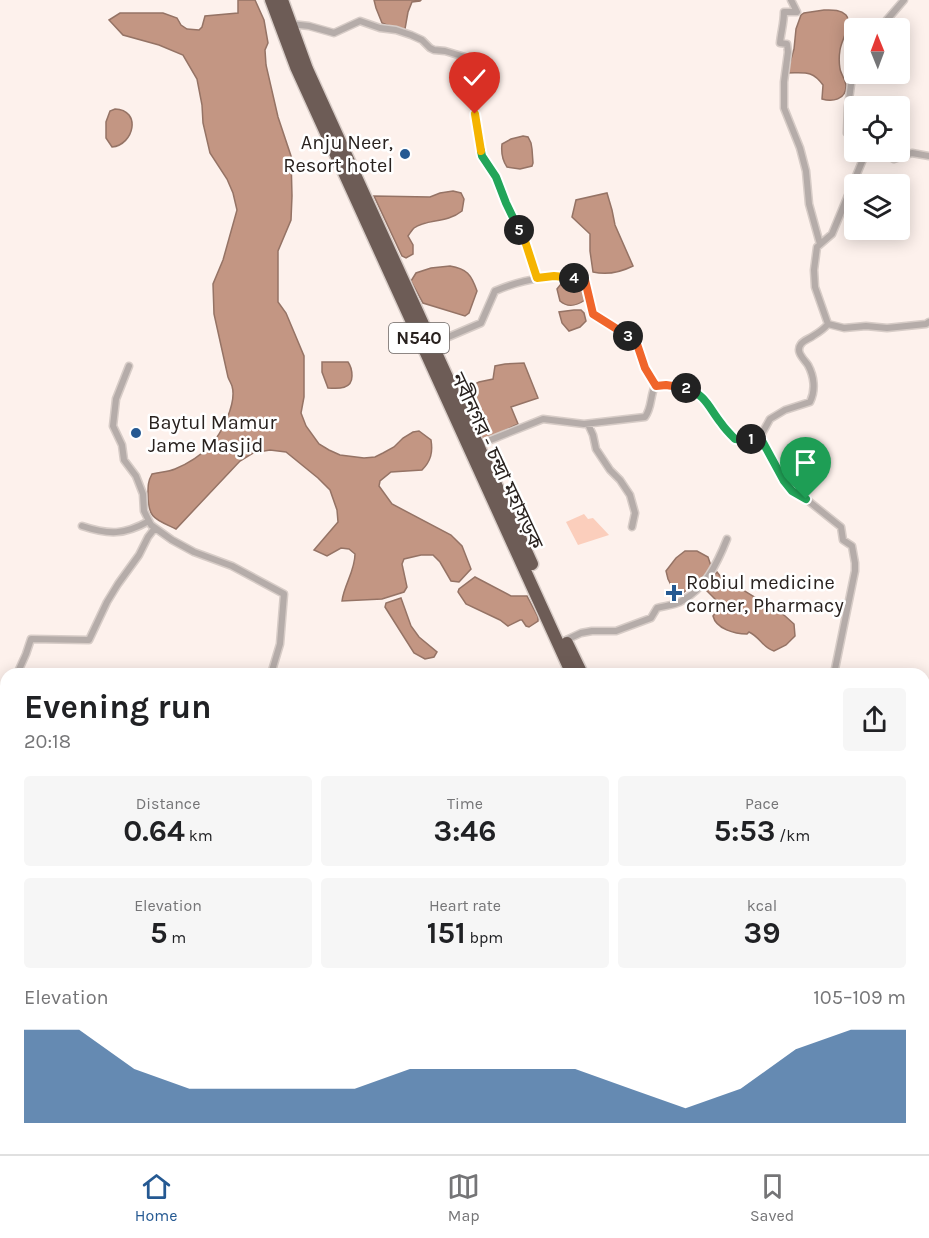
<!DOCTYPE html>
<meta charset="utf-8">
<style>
body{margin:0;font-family:Karla,"Noto Sans Bengali",sans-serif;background:#f6f6f6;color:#202124;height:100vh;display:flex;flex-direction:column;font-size:22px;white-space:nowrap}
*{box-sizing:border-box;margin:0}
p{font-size:20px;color:#757577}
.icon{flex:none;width:33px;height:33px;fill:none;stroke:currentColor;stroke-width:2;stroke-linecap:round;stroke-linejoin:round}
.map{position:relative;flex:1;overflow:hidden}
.panel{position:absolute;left:0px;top:668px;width:930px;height:488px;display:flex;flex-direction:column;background:#fff;border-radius:18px 18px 0 0;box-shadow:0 3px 15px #0003}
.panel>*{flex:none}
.needle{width:39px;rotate:359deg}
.tools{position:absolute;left:844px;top:18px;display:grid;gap:12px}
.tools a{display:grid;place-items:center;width:66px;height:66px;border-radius:6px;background:#fff;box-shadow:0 3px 15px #0003;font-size:30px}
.pin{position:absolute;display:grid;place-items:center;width:51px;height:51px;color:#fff;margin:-62px -26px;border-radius:50% 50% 50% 0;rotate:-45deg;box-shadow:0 0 6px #0007}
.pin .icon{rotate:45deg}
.km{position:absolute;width:30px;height:30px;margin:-15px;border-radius:50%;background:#222;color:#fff;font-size:16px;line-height:30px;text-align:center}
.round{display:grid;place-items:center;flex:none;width:63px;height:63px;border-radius:6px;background:#f6f6f6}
.headline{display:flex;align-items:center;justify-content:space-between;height:102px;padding:0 24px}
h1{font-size:33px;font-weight:700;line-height:45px}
.stats{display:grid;grid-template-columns:repeat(3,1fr);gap:9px;height:102px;padding:6px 24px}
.stats div{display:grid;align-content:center;border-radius:6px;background:#f6f6f6;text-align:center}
.stats b{font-size:30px;font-weight:700}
.stats small{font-size:16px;font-weight:400}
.stats p{font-size:16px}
.chart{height:168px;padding:12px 24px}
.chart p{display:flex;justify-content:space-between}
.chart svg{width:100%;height:108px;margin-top:6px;fill:#255992;opacity:.7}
.menu{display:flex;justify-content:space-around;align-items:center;height:84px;border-top:2px solid #e0e0e0;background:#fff;font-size:16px;color:#757577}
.menu a{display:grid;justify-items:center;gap:3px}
.menu .active{color:#255992}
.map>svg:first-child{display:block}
.green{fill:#fbcebc}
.water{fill:#c39683;stroke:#957365;stroke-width:1.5}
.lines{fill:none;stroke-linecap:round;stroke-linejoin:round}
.street-casing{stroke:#d7ccc7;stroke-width:9}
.highway-casing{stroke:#d7ccc7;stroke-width:15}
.street{stroke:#b5aca9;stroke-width:6}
.highway{stroke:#6d5c56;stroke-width:12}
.split-1-casing{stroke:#fff;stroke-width:12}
.split-2-casing{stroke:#fff;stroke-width:12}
.split-3-casing{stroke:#fff;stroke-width:12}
.split-4-casing{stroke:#fff;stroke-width:12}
.split-5-casing{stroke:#fff;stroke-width:12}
.split-6-casing{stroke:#fff;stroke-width:12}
.split-7-casing{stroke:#fff;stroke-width:12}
.split-1{stroke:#22a559;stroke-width:8}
.split-2{stroke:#22a559;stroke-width:8}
.split-3{stroke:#f0652b;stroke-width:8}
.split-4{stroke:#f0652b;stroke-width:8}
.split-5{stroke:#f5b400;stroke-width:8}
.split-6{stroke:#22a559;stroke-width:8}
.split-7{stroke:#f5b400;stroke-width:8}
.poi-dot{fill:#255992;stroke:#fff;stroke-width:2}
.labels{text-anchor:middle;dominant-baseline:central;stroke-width:5;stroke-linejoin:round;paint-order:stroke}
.shield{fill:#fff;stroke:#696462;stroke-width:1.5}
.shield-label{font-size:18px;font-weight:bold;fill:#29221f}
.poi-label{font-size:20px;fill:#29221f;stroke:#fff;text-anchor:start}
.street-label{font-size:20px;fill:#29221f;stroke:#fff}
</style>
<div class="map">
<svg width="929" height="1154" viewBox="0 0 929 1154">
<rect width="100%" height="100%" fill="#fdf1ec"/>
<!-- green -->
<path class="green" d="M584 514 588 519 593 518 609 535 578 545 566 522Z"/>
<!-- water -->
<path class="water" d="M238 0H255L264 20 268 43 265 50 266 65 278 117 291 156 292 196 291 220 278 251V302L286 313 304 356V397L301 413 306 426 319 444 329 450 340 455 364 458 375 457 383 453 394 447 403 438 413 432 419 431 431 440C433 452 431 461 422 470L391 472 380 481 379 486 392 504 451 535 462 546 471 569 459 582 451 581 440 562 433 555H421L404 559 402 564 407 587 404 592 382 599 342 601C344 585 355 571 355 554L349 549 341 548 327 556 314 550 338 522 337 510 330 490 318 478 286 452 270 450 253 453 240 461 176 529C155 519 148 519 148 494 148 486 148 481 152 474 159 472 168 472 175 469 187 464 201 455 210 446 222 433 237 403 232 386 231 383 229 380 228 377L214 314 213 284 223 260 237 210 233 193 227 179 210 153 203 123 202 105 197 79 183 55 159 45 123 35 109 20 120 13H163L177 18 181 25 187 29 199 30 202 27 205 16 238 13Z
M374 0H421L420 1 412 2 408 12 405 29 392 27 382 23 376 8Z
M824 10C831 10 840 9 846 15 853 22 841 41 840 50 839 56 839 63 840 69 841 74 846 81 846 86 846 100 832 102 822 99L823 85C812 70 805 73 787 73L794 49 796 29 801 15 804 13Z
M115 109C142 110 134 145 112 147L106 138V122L110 111Z
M523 136 528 137 531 143 532 149 533 163 532 166 520 169 507 167C502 160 501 153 502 144L511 139Z
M453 191 461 193 464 199 462 211C446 224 427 218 414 228 412 230 410 233 408 236L413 245V254L406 258 402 256 374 196 430 197 440 193Z
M607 193 612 210 615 225 633 266C621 272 606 275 593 272L590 251V234L572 217 576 200Z
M450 266C467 269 471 274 477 291L469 313 465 316 423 303 411 281 416 273 431 268Z
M561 284H578L583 286 586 293 585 300C576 306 568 308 560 301L557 289Z
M574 310H581L584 313 586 321 580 327 569 331 562 323 559 312Z
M322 362H348C351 366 352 370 352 376 352 389 339 389 328 388L322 372Z
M524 363 538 398 511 407 518 424 483 441 463 390 479 382 493 379 495 366 505 364Z
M685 551H697L708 557 711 566 706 574 683 593 673 589 668 579 666 571 676 558Z
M717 572 720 576 784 615 794 624 795 636 786 645 774 651C763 648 760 637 749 632L747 634C735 634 716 629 713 616L717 611 716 600 704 588Z
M475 577 511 596H527L538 617V621L529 627 526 626 522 620H520L508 626 500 620 466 604 458 592 459 589Z
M401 598 411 626 419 637 437 652 434 657 425 659 414 653 385 607 386 603Z"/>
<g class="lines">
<defs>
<path id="street" d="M791 0 797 12H784C784 23 781 32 780 43L787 44 788 52 784 82V108L800 148 806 171 809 204 820 244
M291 24 309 26 334 33 360 21 380 28 396 30 411 35 422 40 430 48 434 50 445 51 465 57 467 79 474 98 475 114 482 156 496 177 506 203 525 241 537 278
M869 28 885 22 904 0
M855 54 848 107 847 133 855 136
M881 152 894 159 912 153 929 156
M828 324 815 287 814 270 817 247 832 234 866 152
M432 344 481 323 495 291C526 278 552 274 586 280L593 314 627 335 637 344 645 368 655 386
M129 366 116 399 113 426 122 445 124 460 136 476 143 494 144 511 151 525 172 540 194 552 232 566 284 594 280 644 271 674
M588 424 593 435 596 449 610 470 620 480 630 495 635 513 632 527
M760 437 777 470 791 491 806 499 841 527 843 540 852 546 855 563V571L834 674
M478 445 543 419 584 424 645 417C652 408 650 396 655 386 668 385 687 385 698 393 709 400 714 414 722 424 726 429 730 434 735 439L746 440 760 437 770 419 785 410 810 402C816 390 814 376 808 365 804 359 795 352 801 344 804 340 809 339 813 336 818 333 824 329 828 324L844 328 866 326 887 328 926 324 929 322
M82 526C109 535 124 535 149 521
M566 640 581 633 592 631H616L651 618 657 608C664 606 674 605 680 602 705 589 717 564 727 539
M17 674 26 654 31 639 89 640 107 602 118 584 139 555 148 537 155 528
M0 721 6 703
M0 861 6 876
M924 867 929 863
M0 1092 6 1093
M148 1149 150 1154
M264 1149 269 1154
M330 1149H333
M547 1149 549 1154
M309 1154 312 1149"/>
<path id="highway" d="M271 0 296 67 572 674
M282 0 307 69 532 564
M567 643 582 674
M790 1149 792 1154"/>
</defs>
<!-- street casing -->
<use href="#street" class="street-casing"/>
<!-- highway casing -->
<use href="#highway" class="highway-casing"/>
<!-- street -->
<use href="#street" class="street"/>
<!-- highway -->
<use href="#highway" class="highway"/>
</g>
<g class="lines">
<defs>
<path id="split-1" d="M751 439 760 437 784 481 792 491 806 499"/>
<path id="split-2" d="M686 388C706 395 709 408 721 423 725 429 730 434 735 439L746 440 751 439"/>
<path id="split-3" d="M628 336 637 344 645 368 656 386 666 385 686 388"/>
<path id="split-4" d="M574 278 585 280 593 314 628 336"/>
<path id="split-5" d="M519 230 525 241 537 278 554 276 574 278"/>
<path id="split-6" d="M481 151 482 156 496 177 506 203 519 230"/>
<path id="split-7" d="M475 114 481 151"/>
</defs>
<!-- split-1 casing -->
<use href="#split-1" class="split-1-casing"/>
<!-- split-2 casing -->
<use href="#split-2" class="split-2-casing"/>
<!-- split-3 casing -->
<use href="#split-3" class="split-3-casing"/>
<!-- split-4 casing -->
<use href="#split-4" class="split-4-casing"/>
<!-- split-5 casing -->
<use href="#split-5" class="split-5-casing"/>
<!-- split-6 casing -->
<use href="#split-6" class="split-6-casing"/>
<!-- split-7 casing -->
<use href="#split-7" class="split-7-casing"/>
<!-- split-1 -->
<use href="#split-1" class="split-1"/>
<!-- split-2 -->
<use href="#split-2" class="split-2"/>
<!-- split-3 -->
<use href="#split-3" class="split-3"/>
<!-- split-4 -->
<use href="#split-4" class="split-4"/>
<!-- split-5 -->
<use href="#split-5" class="split-5"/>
<!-- split-6 -->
<use href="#split-6" class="split-6"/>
<!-- split-7 -->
<use href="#split-7" class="split-7"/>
</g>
<!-- markers -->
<g class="poi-dot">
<circle cx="405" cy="154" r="6"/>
<circle cx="136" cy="433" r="6"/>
<path d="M671 584h6v6h6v6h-6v6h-6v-6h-6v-6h6z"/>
</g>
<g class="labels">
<!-- shield labels -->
<rect class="shield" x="389" y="323" width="60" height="30" rx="4.5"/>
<g class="shield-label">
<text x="419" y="338">N540</text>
</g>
<!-- poi labels -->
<g class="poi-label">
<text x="393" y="142" text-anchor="end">Anju Neer,<tspan x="393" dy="23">Resort hotel</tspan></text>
<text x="148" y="422">Baytul Mamur<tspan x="148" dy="23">Jame Masjid</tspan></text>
<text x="686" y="582">Robiul medicine<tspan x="686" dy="23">corner, Pharmacy</tspan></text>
</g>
<!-- street labels -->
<g class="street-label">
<text transform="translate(497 461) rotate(65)">নবীনগর - চন্দ্রা মহাসড়ক</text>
</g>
</g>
</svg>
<div class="tools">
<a><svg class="needle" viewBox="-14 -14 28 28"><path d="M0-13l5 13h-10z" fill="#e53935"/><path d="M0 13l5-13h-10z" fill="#757577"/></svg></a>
<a><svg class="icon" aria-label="locate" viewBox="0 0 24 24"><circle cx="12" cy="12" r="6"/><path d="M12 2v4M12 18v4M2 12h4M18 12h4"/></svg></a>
<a><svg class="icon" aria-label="layers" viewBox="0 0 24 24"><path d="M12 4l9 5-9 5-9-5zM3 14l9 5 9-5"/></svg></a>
</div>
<div class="pin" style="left:806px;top:499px;background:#1e9e55"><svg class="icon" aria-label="arrive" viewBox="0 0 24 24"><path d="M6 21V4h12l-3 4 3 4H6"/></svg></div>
<div class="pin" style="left:475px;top:114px;background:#d93025"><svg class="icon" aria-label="check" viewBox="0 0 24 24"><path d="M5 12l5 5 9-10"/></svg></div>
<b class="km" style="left:751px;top:439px">1</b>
<b class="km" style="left:686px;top:388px">2</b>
<b class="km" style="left:628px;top:336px">3</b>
<b class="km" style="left:574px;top:278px">4</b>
<b class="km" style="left:519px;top:230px">5</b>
<section class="panel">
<div class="headline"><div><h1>Evening run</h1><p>20:18</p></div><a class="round"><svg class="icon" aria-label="share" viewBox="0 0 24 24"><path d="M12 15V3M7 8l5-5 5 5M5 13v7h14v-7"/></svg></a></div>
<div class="stats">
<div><p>Distance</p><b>0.64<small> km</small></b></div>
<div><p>Time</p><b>3:46</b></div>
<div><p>Pace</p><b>5:53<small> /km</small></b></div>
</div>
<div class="stats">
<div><p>Elevation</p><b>5<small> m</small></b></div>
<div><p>Heart rate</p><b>151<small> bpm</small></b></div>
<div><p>kcal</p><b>39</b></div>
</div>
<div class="chart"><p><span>Elevation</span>105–109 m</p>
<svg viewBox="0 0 160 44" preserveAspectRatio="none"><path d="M0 44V6L10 6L20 22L30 30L40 30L50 30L60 30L70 22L80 22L90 22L100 22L110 30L120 38L130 30L140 14L150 6L160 6V44z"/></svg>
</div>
</section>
</div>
<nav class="menu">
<a class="active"><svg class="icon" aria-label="home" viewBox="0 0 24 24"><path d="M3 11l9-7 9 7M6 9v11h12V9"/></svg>Home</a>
<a><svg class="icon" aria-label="map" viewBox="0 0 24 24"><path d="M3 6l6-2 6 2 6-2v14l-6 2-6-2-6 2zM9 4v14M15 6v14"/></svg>Map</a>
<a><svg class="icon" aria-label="saved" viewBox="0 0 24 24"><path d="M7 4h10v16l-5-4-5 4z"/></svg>Saved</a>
</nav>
